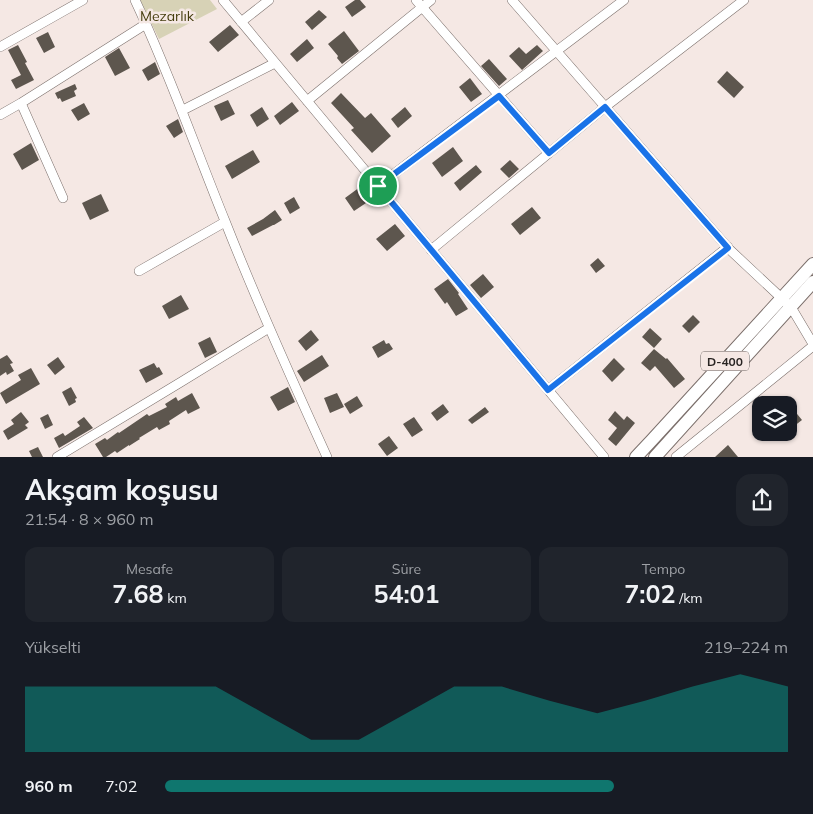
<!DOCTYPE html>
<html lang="tr">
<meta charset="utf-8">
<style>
body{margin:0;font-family:Mulish,sans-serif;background:#20242c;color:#f1f3f6;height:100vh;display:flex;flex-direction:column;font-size:19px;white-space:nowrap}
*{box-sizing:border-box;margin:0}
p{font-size:16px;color:#9ea1a6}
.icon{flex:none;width:28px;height:28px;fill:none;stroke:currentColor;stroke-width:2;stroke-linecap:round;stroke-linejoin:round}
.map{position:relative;height:457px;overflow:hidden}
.sheet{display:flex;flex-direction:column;background:#171b24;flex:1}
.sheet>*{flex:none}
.buttons{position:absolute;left:752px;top:396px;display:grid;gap:10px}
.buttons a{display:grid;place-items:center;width:45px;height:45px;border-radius:10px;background:#171b24;box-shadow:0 1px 4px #0004;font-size:25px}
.pin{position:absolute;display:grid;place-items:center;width:42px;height:42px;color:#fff;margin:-21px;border:2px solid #fff;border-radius:50%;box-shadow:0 1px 5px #0007}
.round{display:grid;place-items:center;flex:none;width:52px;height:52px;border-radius:15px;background:#20242c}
.overview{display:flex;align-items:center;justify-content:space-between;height:85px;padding:0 25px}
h1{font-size:28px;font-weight:700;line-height:38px}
.figures{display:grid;grid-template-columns:repeat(3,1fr);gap:8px;height:85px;padding:5px 25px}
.figures div{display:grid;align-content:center;border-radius:12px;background:#20242c;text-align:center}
.figures b{font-size:25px;font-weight:700}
.figures small{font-size:14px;font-weight:400}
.figures p{font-size:14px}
.chart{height:140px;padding:10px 25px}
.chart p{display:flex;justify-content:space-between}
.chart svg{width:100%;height:90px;margin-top:5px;fill:#0f766e;opacity:.7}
ul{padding:0 25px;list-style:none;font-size:16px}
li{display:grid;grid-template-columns:80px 60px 1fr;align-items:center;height:38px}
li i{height:12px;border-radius:6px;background:#0f766e}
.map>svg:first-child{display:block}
.green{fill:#d7d2b6}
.building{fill:#5d564e}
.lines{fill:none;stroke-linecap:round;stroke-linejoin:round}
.minor-casing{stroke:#7b6f6b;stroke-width:10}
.highway-casing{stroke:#7b6f6b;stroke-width:14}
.minor{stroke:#fff;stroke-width:9}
.highway{stroke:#fff;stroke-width:12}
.route-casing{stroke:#fff;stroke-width:10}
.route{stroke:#1a73e8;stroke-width:6}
.labels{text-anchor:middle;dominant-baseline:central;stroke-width:5;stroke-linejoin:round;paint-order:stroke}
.shield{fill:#f5e8e4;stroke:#665f5c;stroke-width:1}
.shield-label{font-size:12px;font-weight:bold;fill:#282422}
.park-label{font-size:14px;fill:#443c0d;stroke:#f5e8e4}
</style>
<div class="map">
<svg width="813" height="457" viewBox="0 0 813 457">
<rect width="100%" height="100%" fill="#f5e8e4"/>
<!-- green -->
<path class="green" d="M140 0H210L217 9 159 39Z"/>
<!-- building -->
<path class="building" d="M355 0H360L366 7 352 17 345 7Z
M319 10 327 17 312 30 305 22Z
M230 25 239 35 218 52 209 42Z
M344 31 359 51 342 64 337 58 338 56 328 44Z
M48 32 55 47 44 53 36 38Z
M307 39 314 48 297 62 290 54Z
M18 45 27 62 25 63 34 80 16 89 11 80 21 75 8 50Z
M537 45 543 51 522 70 509 56 519 47 526 54Z
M119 48 130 68 115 76 105 57Z
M489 59 507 79 499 86 481 66Z
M155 62 160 74 148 81 142 70Z
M727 71 744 87 734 98 717 82Z
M470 78 482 94 471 102 459 87Z
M75 84 77 89 74 91 76 96 62 102 60 98 58 99 55 93Z
M341 93 365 118 371 113 391 136 372 153 351 130 354 128 331 103Z
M228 100 235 114 221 121 214 106Z
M292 102 299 111 280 125 274 116Z
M84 103 90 114 78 121 71 110Z
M262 107 269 119 257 127 250 115Z
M405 107 412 116 398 128 391 119Z
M178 119 183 132 174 138 166 126Z
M31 143 39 160 22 170 13 154Z
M453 147 463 161 442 177 432 163Z
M253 150 260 162 232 179 225 166Z
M510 160 519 169 509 178 500 169Z
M476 165 482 172 460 191 454 183Z
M360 187 369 201 354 211 345 198Z
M101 194 109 211 90 220 82 203Z
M294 197 300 208 290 214 284 203Z
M532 207 541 218 520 235 511 224Z
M275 210 282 220 274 225H273L252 236 247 228 263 219Z
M395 224 405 236 387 251 376 239Z
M598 258 605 266 596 273 590 265Z
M483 274 494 287 481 298 470 285Z
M448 279 459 293 458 294 468 309 456 316 447 302 445 304 434 289Z
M181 295 189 309 169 319 162 306Z
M693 315 700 322 689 333 682 326Z
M650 328 662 339 654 348 642 337Z
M311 330 319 340 306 351 298 341Z
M210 337 217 352 205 358 198 343Z
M384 340 386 344 389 343 393 349 378 358 372 347Z
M654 349 666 359 667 358 685 379 674 388 655 366 650 371 641 363Z
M7 355 13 363 10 364 14 371 7 375 6 372 0 376V359Z
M322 355 329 366 304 382 297 371Z
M58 357 65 367 55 375 47 365Z
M614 358 625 369 612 382 602 371Z
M154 363 157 368 159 367 163 374 146 383 139 370Z
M31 368 40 384 6 404 0 393 21 380 18 375Z
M71 387 77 398 75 399 76 402 69 406 62 392Z
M288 387 295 402 278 411 270 397Z
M192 393 200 408 188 414 186 410 169 421 170 424 159 430 157 427 139 438 140 439 129 446V445L117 453 115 451 106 457H103L95 444 105 438 107 440 118 432 119 433 147 414 149 416 167 407 165 404 176 397 178 401Z
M337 393 344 407 330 413 324 398Z
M357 396 363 406 350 414 344 404Z
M784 398 802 420 789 430V405H776Z
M443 404 449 412 437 421 431 413Z
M485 407 489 412 472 424 468 420Z
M615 411 624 420 627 416 635 423 616 446 608 439 617 428 608 420Z
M21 412 29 422 25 425 28 428 8 440 3 431 14 424 11 420Z
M48 414 53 425 45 429 40 418Z
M84 417 93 428 59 448 54 438 63 433 65 436 80 426 77 422Z
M414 417 423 430 412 437 403 424Z
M389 436 398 448 387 456 378 444Z
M728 445 738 457H715Z
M38 447 43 457H32L29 451Z"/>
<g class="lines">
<defs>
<path id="minor" d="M135 0C169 72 195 147 225 221 256 300 291 378 327 457
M223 0 604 457
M416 0 549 153
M512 0 729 249 791 307 813 344
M241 22 269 0
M0 47 83 0
M307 101 431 0
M21 103 63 198
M183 110 275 63
M0 115 21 103 146 24
M378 186 624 0
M431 250 605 107 744 0
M139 271 225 222
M548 390 728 247
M57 457 181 382 269 328
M676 457 813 346"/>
<path id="highway" d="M636 457 652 440 813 264
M655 457 813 282"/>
</defs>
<!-- minor casing -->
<use href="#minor" class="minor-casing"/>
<!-- highway casing -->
<use href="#highway" class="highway-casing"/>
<!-- minor -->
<use href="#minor" class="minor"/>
<!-- highway -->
<use href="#highway" class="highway"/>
</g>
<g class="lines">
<defs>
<path id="route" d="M499 96 549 153 605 107 728 248 548 390 378 186Z"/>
</defs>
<!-- route casing -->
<use href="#route" class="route-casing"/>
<!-- route -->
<use href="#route" class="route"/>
</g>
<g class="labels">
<!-- shield labels -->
<rect class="shield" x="701" y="351.5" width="48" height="19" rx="4"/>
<g class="shield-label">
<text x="725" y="361">D-400</text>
</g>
<!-- park labels -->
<g class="park-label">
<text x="167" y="16">Mezarlık</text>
</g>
</g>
</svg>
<div class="buttons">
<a><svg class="icon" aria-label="layers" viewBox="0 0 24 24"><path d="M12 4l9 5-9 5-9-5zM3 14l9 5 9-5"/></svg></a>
</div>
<div class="pin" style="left:378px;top:186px;background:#1e9e55"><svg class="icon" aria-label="arrive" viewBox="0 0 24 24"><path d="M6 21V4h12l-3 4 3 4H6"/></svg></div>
</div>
<section class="sheet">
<div class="overview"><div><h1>Akşam koşusu</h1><p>21:54 · 8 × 960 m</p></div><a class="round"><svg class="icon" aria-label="share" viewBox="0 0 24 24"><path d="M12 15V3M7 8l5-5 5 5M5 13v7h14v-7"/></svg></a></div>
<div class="figures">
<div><p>Mesafe</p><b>7.68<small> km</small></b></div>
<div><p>Süre</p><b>54:01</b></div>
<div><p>Tempo</p><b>7:02<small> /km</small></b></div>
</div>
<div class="chart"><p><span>Yükselti</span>219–224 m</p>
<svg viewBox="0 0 160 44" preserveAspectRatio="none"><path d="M0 44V12L10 12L20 12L30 12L40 12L50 25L60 38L70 38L80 25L90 12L100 12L110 19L120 25L130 19L140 12L150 6L160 12V44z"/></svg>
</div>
<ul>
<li><b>960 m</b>7:02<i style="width:72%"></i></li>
</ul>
</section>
